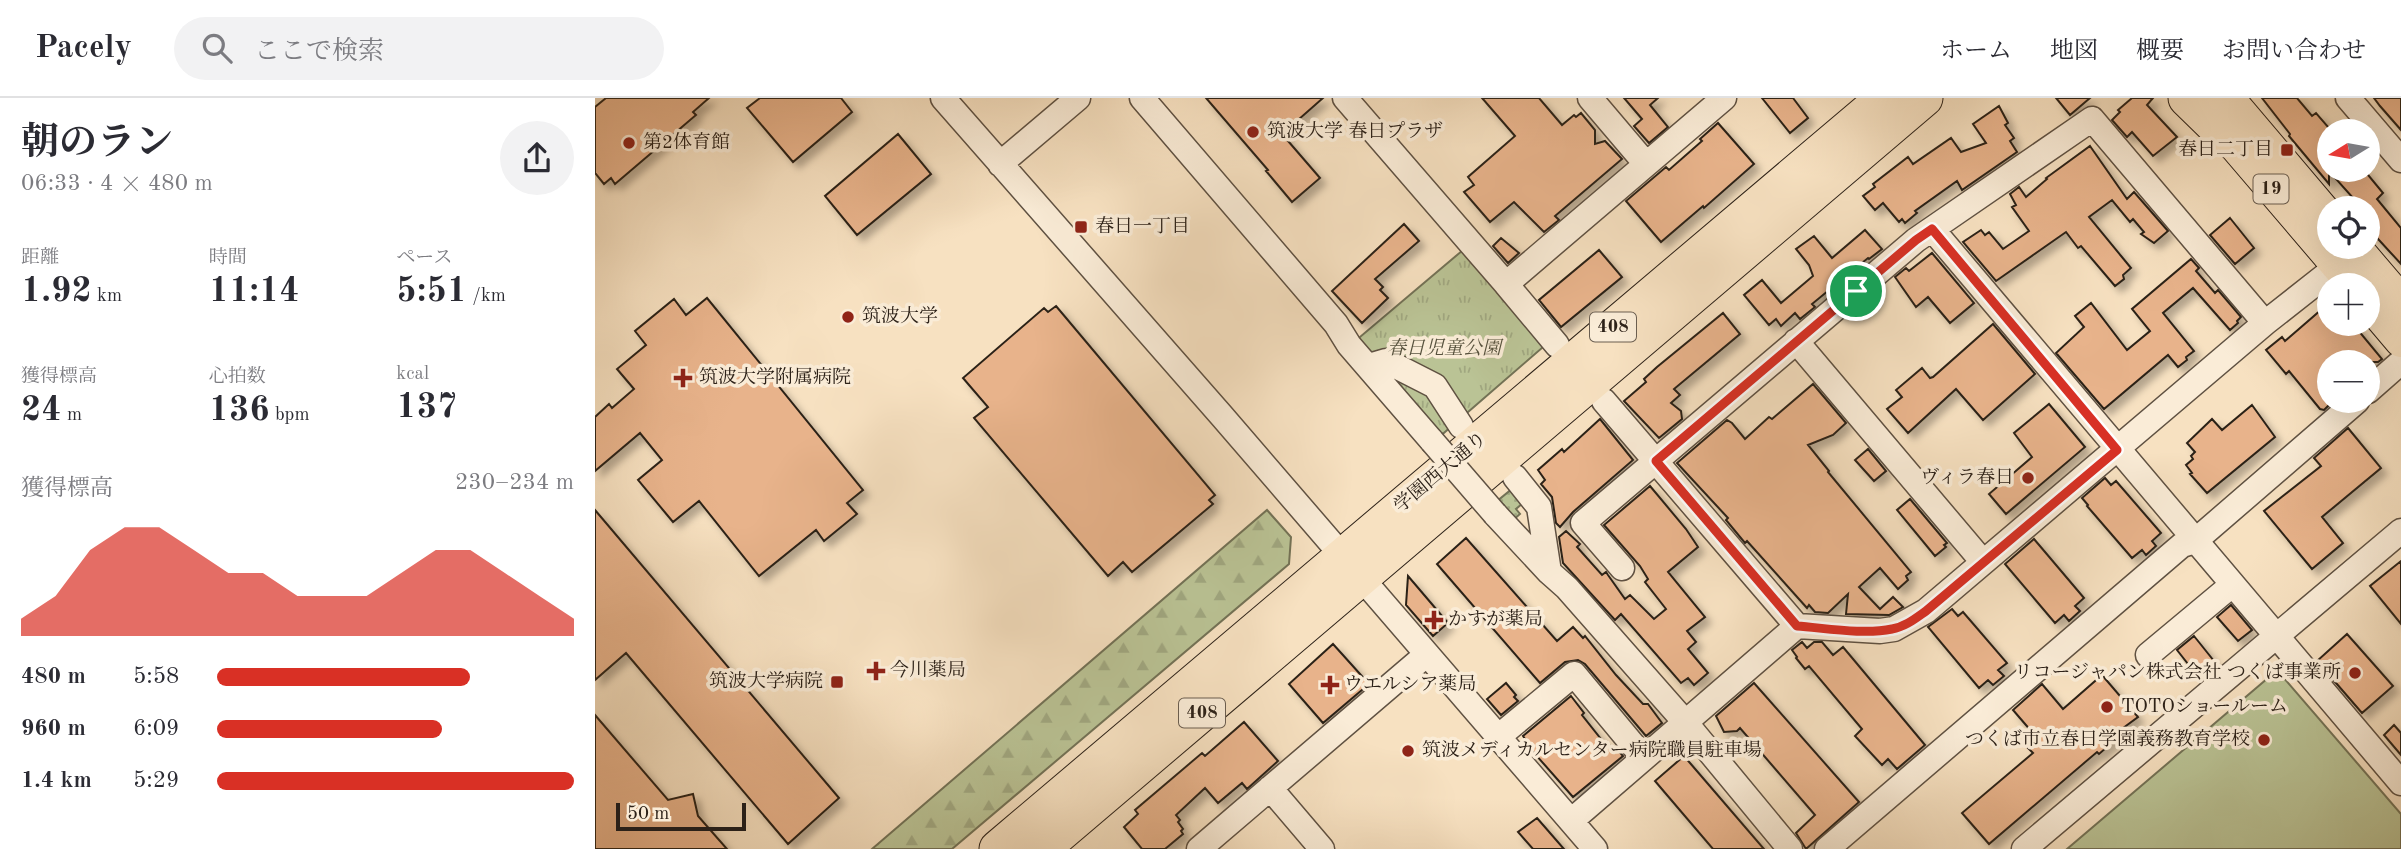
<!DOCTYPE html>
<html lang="ja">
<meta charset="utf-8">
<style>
body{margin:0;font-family:"Old Standard TT","Noto Serif JP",serif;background:#f2f2f3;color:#2b2b33;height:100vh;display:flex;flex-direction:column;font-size:26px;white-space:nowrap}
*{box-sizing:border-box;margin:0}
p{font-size:23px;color:#7c7c81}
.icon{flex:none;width:38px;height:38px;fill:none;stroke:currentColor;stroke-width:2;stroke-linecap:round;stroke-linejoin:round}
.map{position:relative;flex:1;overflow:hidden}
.sheet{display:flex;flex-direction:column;background:#fff;width:595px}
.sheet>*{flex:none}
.needle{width:46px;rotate:259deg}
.buttons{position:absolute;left:1722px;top:21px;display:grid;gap:14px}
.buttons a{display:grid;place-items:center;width:63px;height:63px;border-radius:50%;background:#fff;box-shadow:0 7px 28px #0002;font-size:35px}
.scale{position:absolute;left:21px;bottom:18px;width:130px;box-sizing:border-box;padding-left:7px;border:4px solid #2c2118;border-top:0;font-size:19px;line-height:24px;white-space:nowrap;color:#2c2118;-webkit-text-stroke:5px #faecd7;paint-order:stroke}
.pin{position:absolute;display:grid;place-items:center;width:60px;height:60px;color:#fff;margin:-30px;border:4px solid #fff;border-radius:50%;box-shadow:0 2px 7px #0007}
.round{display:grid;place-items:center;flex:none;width:74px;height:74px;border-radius:37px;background:#f2f2f3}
.summary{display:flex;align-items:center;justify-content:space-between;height:119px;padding:0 21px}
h1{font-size:38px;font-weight:700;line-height:52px}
.figures{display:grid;grid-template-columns:repeat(3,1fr);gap:10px;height:119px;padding:7px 21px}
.figures div{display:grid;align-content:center}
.figures b{font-size:35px;font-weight:700}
.figures small{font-size:19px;font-weight:400}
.figures p{font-size:19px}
.chart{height:196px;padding:14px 21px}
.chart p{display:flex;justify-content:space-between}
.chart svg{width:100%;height:126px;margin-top:7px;fill:#d93025;opacity:.7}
ul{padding:0 21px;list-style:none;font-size:23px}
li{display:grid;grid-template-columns:112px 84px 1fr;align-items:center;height:52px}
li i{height:18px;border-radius:9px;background:#d93025}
header{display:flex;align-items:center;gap:42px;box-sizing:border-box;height:98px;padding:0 35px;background:#fff;border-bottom:2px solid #e1e1e2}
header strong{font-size:33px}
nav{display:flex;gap:38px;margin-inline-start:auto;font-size:24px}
.search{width:490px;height:63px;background:#f2f2f3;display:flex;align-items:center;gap:18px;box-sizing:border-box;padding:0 24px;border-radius:38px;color:#7c7c81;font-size:26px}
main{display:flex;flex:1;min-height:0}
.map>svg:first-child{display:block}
.grass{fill:url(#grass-dots);stroke:#737256;stroke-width:2}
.forest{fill:url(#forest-firs);stroke:#737256;stroke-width:2}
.park{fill:url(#park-tufts);stroke:#737256;stroke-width:2}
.pitch{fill:#bac395;stroke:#737256;stroke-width:2}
.building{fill:#e8b38b;stroke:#2c2118;stroke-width:2;filter:url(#shadow)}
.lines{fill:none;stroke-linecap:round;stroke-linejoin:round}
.minor-casing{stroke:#5f5142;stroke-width:27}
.major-casing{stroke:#2c2118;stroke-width:34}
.highway-casing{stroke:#2c2118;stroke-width:39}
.minor{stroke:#faecd7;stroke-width:24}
.major{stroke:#f7e1c1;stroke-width:32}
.highway{stroke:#f7e1c1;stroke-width:37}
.minor-bridge-casing{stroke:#5f5142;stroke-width:27;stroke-linecap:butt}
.minor-bridge{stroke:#faecd7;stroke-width:24}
.route-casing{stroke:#fff;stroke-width:14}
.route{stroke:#d93025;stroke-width:9}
.poi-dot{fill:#8f2418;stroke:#faecd7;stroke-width:2.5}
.labels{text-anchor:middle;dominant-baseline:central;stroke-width:7;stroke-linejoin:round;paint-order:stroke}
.shield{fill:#faecd7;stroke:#6a5e51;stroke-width:2}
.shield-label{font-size:18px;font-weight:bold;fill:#2c2118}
.poi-label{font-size:19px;fill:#2c2118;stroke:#faecd7;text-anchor:start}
.park-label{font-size:19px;font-style:italic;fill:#57523e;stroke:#faecd7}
.street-label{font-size:19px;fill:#2c2118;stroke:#faecd7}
</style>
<header>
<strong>Pacely</strong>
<div class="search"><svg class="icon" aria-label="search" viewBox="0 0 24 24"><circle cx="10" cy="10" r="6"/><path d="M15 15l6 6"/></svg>ここで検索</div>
<nav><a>ホーム</a><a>地図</a><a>概要</a><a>お問い合わせ</a></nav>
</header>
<main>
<section class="sheet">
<div class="summary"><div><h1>朝のラン</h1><p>06:33 · 4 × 480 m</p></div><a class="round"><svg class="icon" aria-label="share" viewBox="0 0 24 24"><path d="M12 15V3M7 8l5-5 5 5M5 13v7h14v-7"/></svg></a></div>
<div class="figures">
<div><p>距離</p><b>1.92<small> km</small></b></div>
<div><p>時間</p><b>11:14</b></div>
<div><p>ペース</p><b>5:51<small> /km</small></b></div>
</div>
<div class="figures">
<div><p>獲得標高</p><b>24<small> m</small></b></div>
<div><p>心拍数</p><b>136<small> bpm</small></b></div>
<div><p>kcal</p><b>137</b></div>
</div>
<div class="chart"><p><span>獲得標高</span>230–234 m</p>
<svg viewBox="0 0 160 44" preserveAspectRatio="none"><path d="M0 44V38L10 30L20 14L30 6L40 6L50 14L60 22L70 22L80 30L90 30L100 30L110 22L120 14L130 14L140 22L150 30L160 38V44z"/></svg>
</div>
<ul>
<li><b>480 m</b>5:58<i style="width:71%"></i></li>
<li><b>960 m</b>6:09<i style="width:63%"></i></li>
<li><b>1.4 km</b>5:29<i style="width:100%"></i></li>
</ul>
</section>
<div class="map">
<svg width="1806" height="751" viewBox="0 0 1806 751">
<defs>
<pattern id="grass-dots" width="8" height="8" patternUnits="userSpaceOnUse" patternTransform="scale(1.75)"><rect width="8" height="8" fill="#bac395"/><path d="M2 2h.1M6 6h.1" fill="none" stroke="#a0a780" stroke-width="1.8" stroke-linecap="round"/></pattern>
<pattern id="forest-firs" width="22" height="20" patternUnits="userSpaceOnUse" patternTransform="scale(1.75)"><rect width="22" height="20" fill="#bac395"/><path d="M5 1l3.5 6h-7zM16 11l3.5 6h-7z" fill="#a0a780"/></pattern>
<pattern id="park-tufts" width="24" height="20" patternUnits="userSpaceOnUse" patternTransform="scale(1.75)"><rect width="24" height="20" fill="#bac395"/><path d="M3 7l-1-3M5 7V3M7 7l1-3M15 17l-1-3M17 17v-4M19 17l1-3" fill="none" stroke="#a0a780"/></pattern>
<filter id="shadow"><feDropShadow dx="6" dy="6" stdDeviation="3.5" flood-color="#0004"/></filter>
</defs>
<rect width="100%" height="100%" fill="#f7e1c1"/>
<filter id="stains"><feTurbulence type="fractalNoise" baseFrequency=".00286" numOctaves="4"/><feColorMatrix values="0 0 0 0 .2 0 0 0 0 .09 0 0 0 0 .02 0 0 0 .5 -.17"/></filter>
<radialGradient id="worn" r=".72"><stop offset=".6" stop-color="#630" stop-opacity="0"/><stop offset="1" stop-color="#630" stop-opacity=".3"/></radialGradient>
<!-- grass -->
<path class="grass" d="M923 386 934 400 921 411 925 416 917 423 901 404Z"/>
<!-- forest -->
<path class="forest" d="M672 412 696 439 694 466 357 751H277Z"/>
<!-- park -->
<path class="park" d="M868 152 955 243 843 340 759 244Z"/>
<!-- pitch -->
<path class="pitch" d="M1688 579 1806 716V751H1472L1673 580Z"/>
<!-- building -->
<path class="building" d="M11 0H114L98 14 101 17 20 86 16 80 9 86 0 75V9Z
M165 0H246L257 14 198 64 152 10Z
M611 0H728L687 36 725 80 697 104 671 73 673 72Z
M887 0H944L967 27 979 17 981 19 986 15 1000 32V46L1010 43 1027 61 960 118 964 122 949 134 919 104 895 124 869 94 879 87 873 79 920 38Z
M1029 0H1063L1055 7 1073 29 1054 45 1039 28 1047 21Z
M1167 0H1198L1213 20 1195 35Z
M1461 0H1495L1475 17Z
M1537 0H1558L1552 7 1582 39 1558 58 1537 34 1532 39 1517 22 1525 14 1523 12Z
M1667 0H1702L1717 18 1721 15 1734 30V72H1769L1788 95 1782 101 1806 130V166L1773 130V110H1767L1734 73V86L1694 38 1695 36Z
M1779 0H1806V32L1785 8Z
M1404 8 1413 25 1410 27 1419 40 1415 43 1422 54 1367 92 1362 83 1320 113 1322 115 1310 125 1307 121 1304 124 1288 105 1280 112 1268 98 1280 89 1278 86 1313 59 1318 66 1356 40 1366 54 1391 45 1378 26Z
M1123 25 1159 66 1109 110 1108 108 1066 144 1031 103 1071 69 1074 72 1107 43 1105 41Z
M303 36 336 76 262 137 230 98Z
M1495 48 1532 101 1539 94 1573 133 1559 145 1546 136 1549 134 1538 121 1535 124 1517 102 1494 119 1536 170 1528 177 1529 181 1520 188 1486 148 1483 150 1471 134 1401 183 1368 144 1386 132 1390 137 1394 134 1408 151 1434 133 1417 109 1421 107 1415 96 1424 89 1431 99 1452 81 1451 80Z
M1635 120 1659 150 1640 166 1615 137Z
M809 126 824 143 780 181 788 189 785 192 793 200 767 225 737 193Z
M1270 132 1287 151 1274 161 1273 160 1217 206 1220 209 1205 221 1200 215 1186 228 1181 221 1174 227 1149 197 1167 182 1186 205 1218 178 1214 167 1201 151 1219 138 1237 160Z
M906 140 924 155 913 165 898 148Z
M1004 152 1027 179 966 229 944 202Z
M1337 155 1379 205 1355 225 1333 199 1321 209 1300 179 1311 170 1314 173Z
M1596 161 1604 170 1601 173 1620 195 1623 192 1646 219 1642 223 1643 225 1635 232 1598 190 1568 215 1599 253 1591 259 1592 262 1583 269 1573 257 1509 311 1461 255 1489 229 1480 218 1496 205 1532 252 1555 233 1537 211Z
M112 200 268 392 252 405 262 416 229 443 221 432 164 478 104 403 78 424 43 382 67 362 45 335 0 373V319L14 306 17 310 39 291 22 271 51 247 40 233 79 201 91 217Z
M1734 205V226H1758L1787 261 1783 264H1734V307L1729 312 1725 311 1694 273 1691 276 1671 252 1687 239 1690 243Z
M461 208 620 397 614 402 618 406 537 474 528 464 513 478 379 320 393 309 368 280 449 210 453 214Z
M1128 215 1145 236 1079 291 1085 297 1076 305 1086 313 1087 321 1064 340 1029 303 1051 284 1049 281 1062 269Z
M1398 226 1440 276 1388 322 1361 291 1313 335 1292 311 1307 299 1301 292 1327 270 1335 280 1338 279Z
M1218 286 1251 325 1238 337 1213 347 1234 373 1233 374 1316 474 1311 478 1313 482 1303 491 1285 470 1264 489 1285 511 1298 499 1308 509 1294 517 1251 516 1253 496 1233 515 1220 514 1214 507 1212 510 1152 443 1150 445 1131 422 1133 420 1082 365 1132 322 1137 325 1150 341 1174 319 1177 321Z
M1454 306 1490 349 1411 416 1394 396 1437 359 1419 335Z
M1657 307 1680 339 1612 395 1595 376 1597 375 1591 367 1598 361 1596 358 1600 354 1592 345 1617 321 1627 332Z
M1005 321 1038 362 978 414 965 429 961 425 957 399 946 386 950 382 943 372 967 351 969 354Z
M1753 330 1786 370 1727 419 1748 445 1717 471 1669 413 1726 368 1719 360Z
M1273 351 1291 373 1279 383 1260 362Z
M1510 380 1516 387 1521 383 1566 435 1557 443 1561 448 1551 457 1547 452 1537 460 1492 408 1493 407 1487 400Z
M1055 388 1091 431 1103 449 1073 474 1110 519 1092 533 1101 544 1093 551 1113 575 1099 587 1093 580 1086 585 1026 516 1020 522 968 465 964 439 971 433 985 446 982 449 1007 477 1011 474 1013 477 1030 501 1035 497 1059 521 1071 511 1050 484 1053 481 1045 468 1009 427Z
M1315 401 1352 445 1349 447 1351 449 1340 458 1302 412Z
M0 412 244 700 193 746 31 555 0 582Z
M871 440 962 543 978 529 988 540 990 538 1021 577 1048 606H1053L1067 625 1051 638 990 566 983 562 970 564 945 585 842 466Z
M1439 441 1489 500 1480 508 1485 513 1474 523 1469 517 1460 525 1410 466Z
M1806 463V526L1775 488Z
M813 478 853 525 838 538 811 507Z
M1636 507 1657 532 1643 543 1622 519Z
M1357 511 1363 518 1368 514 1412 565 1403 572 1409 578 1398 587 1393 582 1384 590 1333 529Z
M1752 536 1798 588 1767 615 1722 563Z
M1599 538 1619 563 1606 573 1601 567 1597 571 1582 552Z
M1207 544 1212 550 1219 544H1227L1238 557 1248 549 1330 647 1302 671 1293 661 1287 667 1260 638 1267 631 1214 568 1210 571 1201 560 1202 559 1197 552Z
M738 546 774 586 728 625 694 586Z
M1507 577 1543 619 1524 633 1526 637 1504 656 1502 654 1394 746 1367 715 1438 655 1433 650 1443 641 1418 612 1447 586 1468 611Z
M911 585 921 597 919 599 923 603 906 617 892 601Z
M1159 585 1264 704 1211 751 1201 735 1220 717 1145 630 1142 633 1129 634 1121 618Z
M976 598 989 615 987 617 1010 646 1012 644 1019 653 1022 651 1028 658 978 699 940 656 928 638Z
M0 617 73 702 98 696 103 718 132 751H0Z
M649 624 683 663 652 691 647 685 623 705 610 690 581 717 585 722 583 724 588 731 586 733 588 736 570 751H547L529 729 543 716 540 712 607 655 610 658Z
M1799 627 1806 635V657L1789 637Z
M1089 658 1169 751H1118L1060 683Z
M942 720 969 751H938L923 734Z"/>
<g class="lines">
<defs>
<path id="minor" d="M348 0 626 317 1000 751
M547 0 741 226 754 247 837 343
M750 0 911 186 1129 0
M995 0 1051 66
M1753 0 1806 62
M405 66 483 0
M1337 131 1806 685
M911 186 962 247
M1201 243 1388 464
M774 268 791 263 840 288 866 328
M1773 293 1805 265
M1009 303 1202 528 1285 533 1299 531 1331 513 1670 225 1731 177
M920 379 944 409 954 474
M900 416 954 474 972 490 1090 624 1195 751
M1027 470 988 425 1321 142 1497 21 1670 225
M1553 557 1637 487
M903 639 979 576 1048 659
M675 690 727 751
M976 723 1202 528
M604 751 831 557
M1232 751 1587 447 1600 443 1762 303
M1429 751 1806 433"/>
<path id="major" d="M1633 0 1734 119
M1619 23 1759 187
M1760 149 1806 203
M1773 204 1806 243"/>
<path id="highway" d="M1592 0 1634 41
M403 751 1290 0
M446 751 1329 0"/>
</defs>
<!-- minor casing -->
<use href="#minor" class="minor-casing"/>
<!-- major casing -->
<use href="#major" class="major-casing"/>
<!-- highway casing -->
<use href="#highway" class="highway-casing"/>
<!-- minor -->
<use href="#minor" class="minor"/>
<!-- major -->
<use href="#major" class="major"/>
<!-- highway -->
<use href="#highway" class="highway"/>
<defs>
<path id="minor-bridge" d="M837 343 900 416"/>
</defs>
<!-- minor-bridge casing -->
<use href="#minor-bridge" class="minor-bridge-casing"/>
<!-- minor-bridge -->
<use href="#minor-bridge" class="minor-bridge"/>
</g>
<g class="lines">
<defs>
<path id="route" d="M1337 131 1522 352 1331 513C1321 520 1310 529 1297 531 1269 537 1230 530 1202 528L1061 363 1321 142Z"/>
</defs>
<!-- route casing -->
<use href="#route" class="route-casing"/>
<!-- route -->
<use href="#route" class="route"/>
</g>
<!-- markers -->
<g class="poi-dot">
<circle cx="658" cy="34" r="7"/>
<circle cx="34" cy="45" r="7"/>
<rect x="1685" y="45" width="14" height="14" rx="3.5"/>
<rect x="479" y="122" width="14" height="14" rx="3.5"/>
<circle cx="253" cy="219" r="7"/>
<path d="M84.5 269.5h7v7h7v7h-7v7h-7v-7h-7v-7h7z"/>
<circle cx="1433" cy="380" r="7"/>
<path d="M835.5 511.5h7v7h7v7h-7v7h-7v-7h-7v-7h7z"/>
<path d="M277.5 562.5h7v7h7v7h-7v7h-7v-7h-7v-7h7z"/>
<circle cx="1760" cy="575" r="7"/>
<rect x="235" y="577" width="14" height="14" rx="3.5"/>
<path d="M731.5 576.5h7v7h7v7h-7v7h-7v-7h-7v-7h7z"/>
<circle cx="1512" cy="609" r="7"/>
<circle cx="1669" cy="642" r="7"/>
<circle cx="813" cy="653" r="7"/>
</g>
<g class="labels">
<!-- shield labels -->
<g class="shield">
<rect x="1658.5" y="76.5" width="35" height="29" rx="5"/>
<rect x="995" y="214.5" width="46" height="29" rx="5"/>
<rect x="584" y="600.5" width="46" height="29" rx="5"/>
</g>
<g class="shield-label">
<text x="1676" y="91">19</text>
<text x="1018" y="229">408</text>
<text x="607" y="615">408</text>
</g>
<!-- poi labels -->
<g class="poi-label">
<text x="672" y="34">筑波大学 春日プラザ</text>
<text x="48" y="45">第2体育館</text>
<text x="1678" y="52" text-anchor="end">春日二丁目</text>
<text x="500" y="129">春日一丁目</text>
<text x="267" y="219">筑波大学</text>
<text x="104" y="280">筑波大学附属病院</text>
<text x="1419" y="380" text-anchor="end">ヴィラ春日</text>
<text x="853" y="522">かすが薬局</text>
<text x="295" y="573">今川薬局</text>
<text x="1746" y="575" text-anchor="end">リコージャパン株式会社 つくば事業所</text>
<text x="228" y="584" text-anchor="end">筑波大学病院</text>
<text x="749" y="587">ウエルシア薬局</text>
<text x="1526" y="609">TOTOショールーム</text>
<text x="1655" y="642" text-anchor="end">つくば市立春日学園義務教育学校</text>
<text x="827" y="653">筑波メディカルセンター病院職員駐車場</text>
</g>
<!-- park labels -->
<g class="park-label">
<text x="849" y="251">春日児童公園</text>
</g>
<!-- street labels -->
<g class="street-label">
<text transform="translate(846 375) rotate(-40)">学園西大通り</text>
</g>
</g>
<rect width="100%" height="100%" filter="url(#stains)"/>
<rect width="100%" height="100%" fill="url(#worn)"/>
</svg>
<div class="buttons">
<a><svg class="needle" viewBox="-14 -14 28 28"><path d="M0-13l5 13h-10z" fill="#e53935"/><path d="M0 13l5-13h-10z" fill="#7c7c81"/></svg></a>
<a><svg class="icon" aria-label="locate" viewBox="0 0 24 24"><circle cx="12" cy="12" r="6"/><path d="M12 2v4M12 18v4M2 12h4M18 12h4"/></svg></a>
<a>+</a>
<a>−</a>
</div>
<div class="scale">50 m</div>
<div class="pin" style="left:1261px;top:193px;background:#1e9e55"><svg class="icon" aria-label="arrive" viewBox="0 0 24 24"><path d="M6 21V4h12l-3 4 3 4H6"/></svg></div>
</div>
</main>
